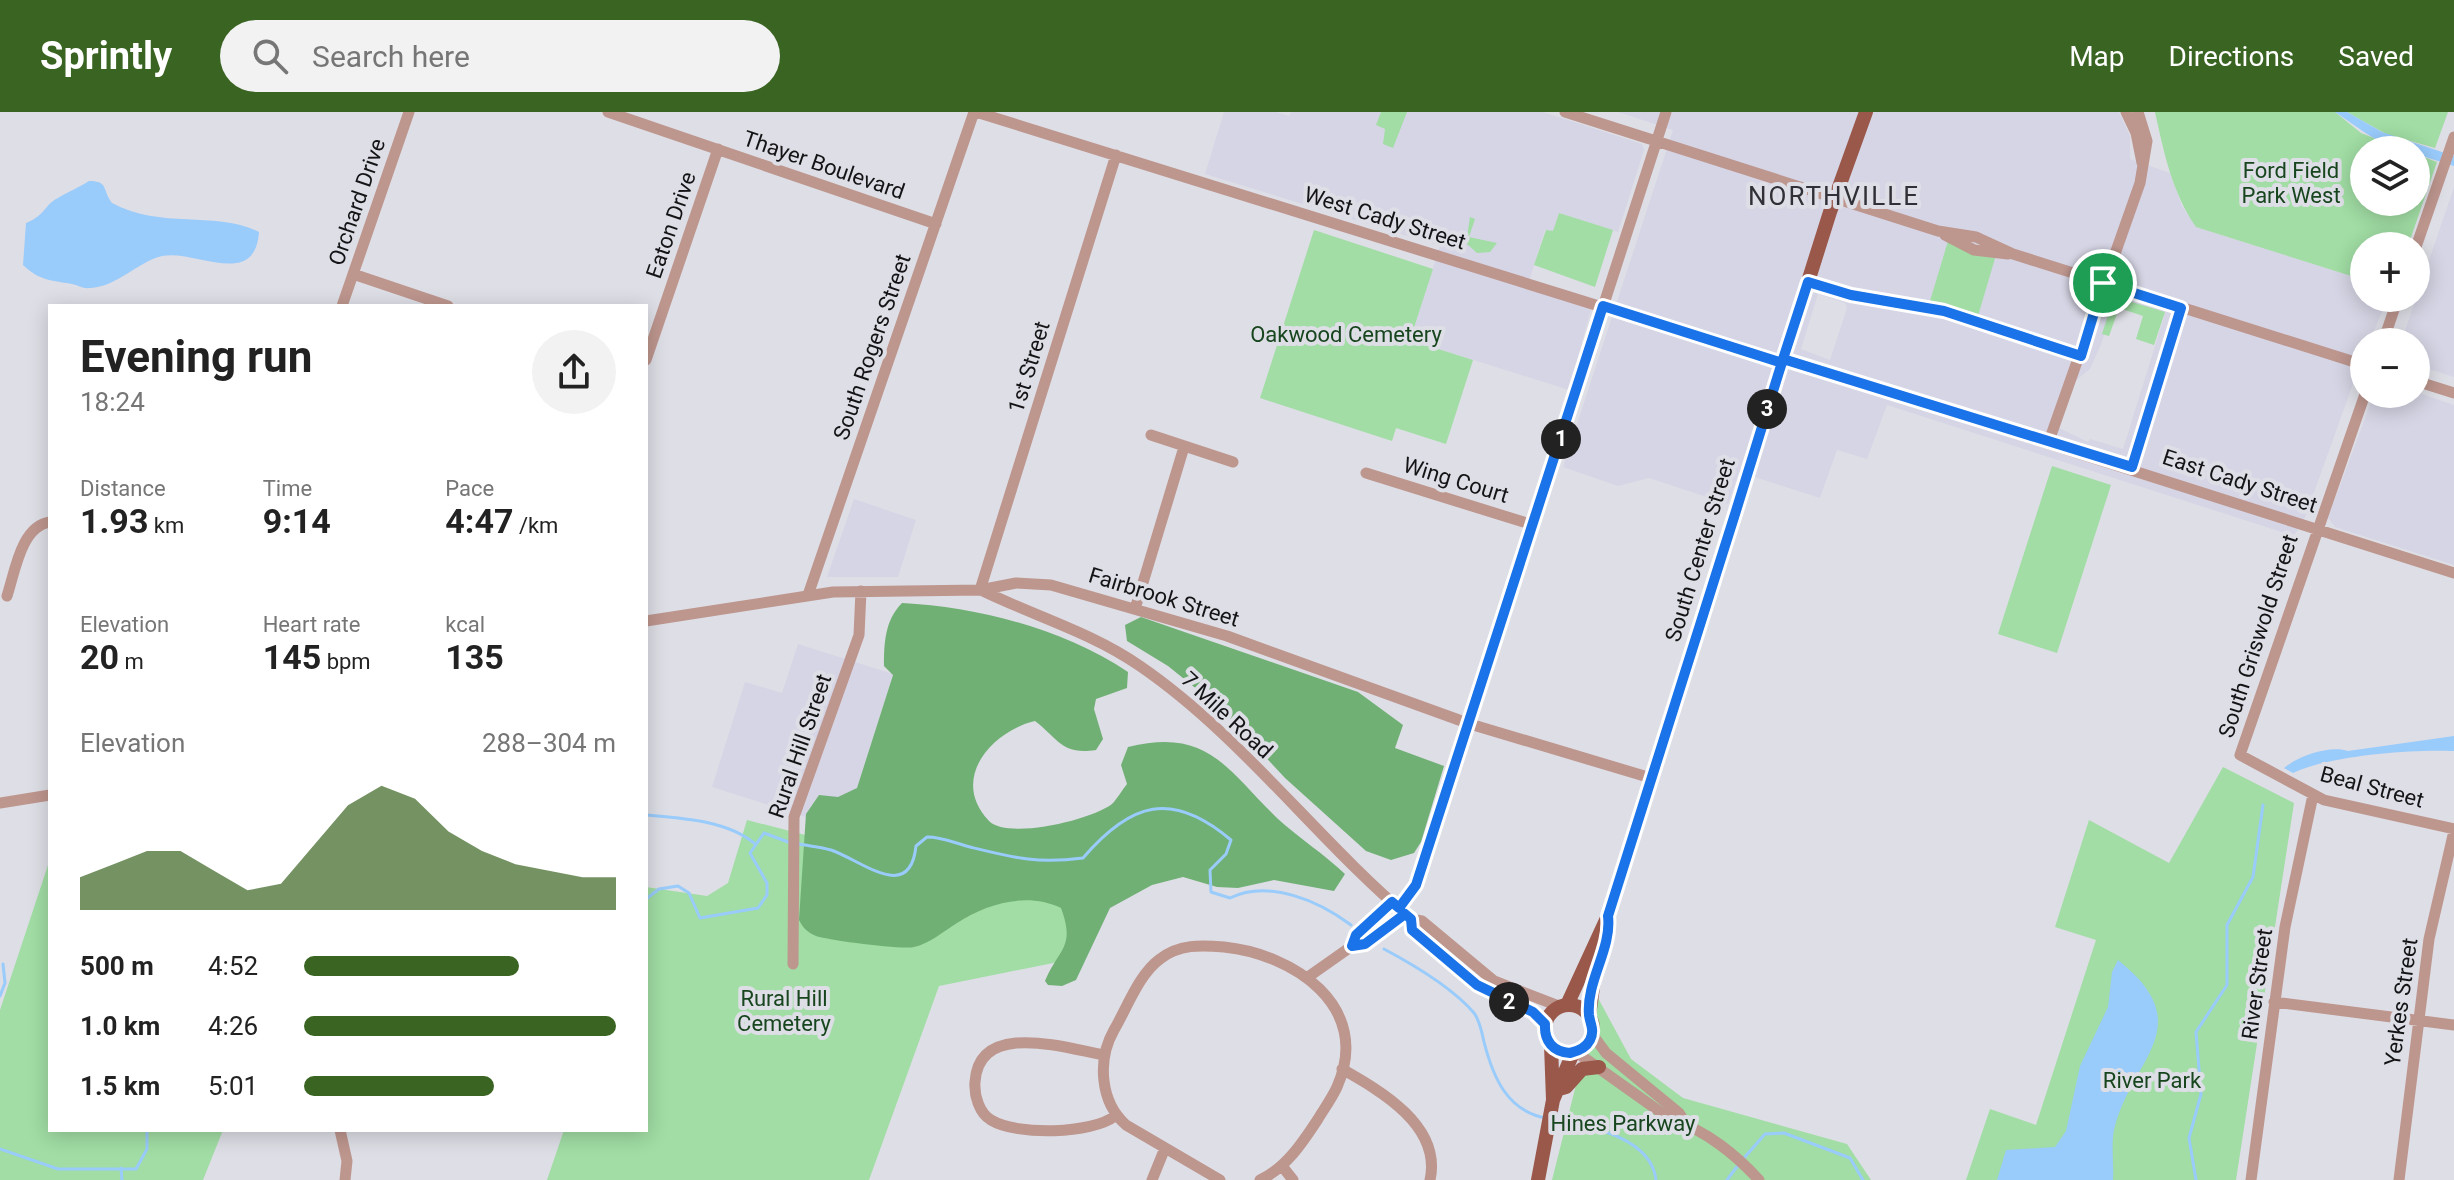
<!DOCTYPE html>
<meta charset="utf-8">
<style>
body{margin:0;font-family:Roboto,sans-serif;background:#f2f2f2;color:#222;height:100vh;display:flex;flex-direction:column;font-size:30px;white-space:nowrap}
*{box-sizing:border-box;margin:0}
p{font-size:26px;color:#767676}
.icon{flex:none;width:44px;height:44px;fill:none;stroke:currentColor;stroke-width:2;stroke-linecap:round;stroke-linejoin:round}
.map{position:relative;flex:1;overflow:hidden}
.details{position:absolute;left:48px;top:192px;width:600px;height:828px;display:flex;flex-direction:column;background:#fff;border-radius:0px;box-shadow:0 4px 20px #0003}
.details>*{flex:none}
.buttons{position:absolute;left:2350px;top:24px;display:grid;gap:16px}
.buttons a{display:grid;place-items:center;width:80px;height:80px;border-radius:50%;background:#fff;box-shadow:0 4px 20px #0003;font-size:40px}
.pin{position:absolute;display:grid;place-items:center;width:68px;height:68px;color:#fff;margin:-34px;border:4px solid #fff;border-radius:50%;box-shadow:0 2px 8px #0007}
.km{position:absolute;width:40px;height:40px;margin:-20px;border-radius:50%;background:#222;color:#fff;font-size:22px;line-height:40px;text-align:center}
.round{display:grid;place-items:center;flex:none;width:84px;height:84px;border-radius:42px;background:#f2f2f2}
.summary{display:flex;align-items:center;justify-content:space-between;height:136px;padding:0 32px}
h1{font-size:44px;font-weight:700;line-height:60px}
.metrics{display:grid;grid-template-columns:repeat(3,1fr);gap:12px;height:136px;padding:8px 32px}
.metrics div{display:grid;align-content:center}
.metrics b{font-size:34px;font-weight:700}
.metrics small{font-size:22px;font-weight:400}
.metrics p{font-size:22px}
.chart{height:224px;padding:16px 32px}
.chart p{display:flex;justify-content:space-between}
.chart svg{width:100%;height:144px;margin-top:8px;fill:#3a6421;opacity:.7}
ul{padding:0 32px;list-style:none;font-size:26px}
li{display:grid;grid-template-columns:128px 96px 1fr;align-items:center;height:60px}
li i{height:20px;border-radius:10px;background:#3a6421}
header{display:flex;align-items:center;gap:48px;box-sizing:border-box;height:112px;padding:0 40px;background:#3a6421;color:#fff}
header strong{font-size:38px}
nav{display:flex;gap:44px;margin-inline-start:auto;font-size:28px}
.search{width:560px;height:72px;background:#f2f2f2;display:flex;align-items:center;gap:20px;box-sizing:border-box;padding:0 28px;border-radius:44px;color:#767676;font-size:30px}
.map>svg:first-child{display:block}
.built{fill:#d6d5e5;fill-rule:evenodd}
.green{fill:#a1dda4}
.forest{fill:#70b075}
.water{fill:#99cbfb}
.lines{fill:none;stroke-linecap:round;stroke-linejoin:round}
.stream{stroke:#99cbfb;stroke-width:3}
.minor{stroke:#bd968e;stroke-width:11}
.major{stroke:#9a584a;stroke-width:14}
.route-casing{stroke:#fff;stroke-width:16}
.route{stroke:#1a73e8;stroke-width:10}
.labels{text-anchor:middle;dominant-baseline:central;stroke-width:8;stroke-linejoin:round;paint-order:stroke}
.street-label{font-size:22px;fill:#141417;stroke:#dedee6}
.park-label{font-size:22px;fill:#17451d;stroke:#dedee6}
.quarter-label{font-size:26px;letter-spacing:2px;fill:#313037;stroke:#dedee6}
</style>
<header>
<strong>Sprintly</strong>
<div class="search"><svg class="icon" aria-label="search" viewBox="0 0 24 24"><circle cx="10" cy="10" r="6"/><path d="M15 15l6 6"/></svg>Search here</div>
<nav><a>Map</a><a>Directions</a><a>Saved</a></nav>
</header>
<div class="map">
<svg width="2454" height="1068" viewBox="0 0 2454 1068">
<rect width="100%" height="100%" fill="#dedee6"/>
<!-- built -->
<path class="built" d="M1224 0H1276L1289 4 1291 0H1543L1642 32 1644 38 1618 120 1559 101 1553 120 1545 118 1527 176 1591 197 1569 278 1410 228 1440 134 1205 62Z
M1618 0H2119L2130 24V47L2170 61 2182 94 2196 115 2364 168V186H2388L2369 230H2364V241L2306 403 2294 424 1887 293 1867 347 1837 338 1820 386 1739 360 1728 392 1649 366 1618 374 1563 355 1673 18ZM1818 182 1845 191 1847 196 1830 248 1801 237ZM2114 190 2164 205 2123 337 2090 327 2088 330 2059 316 2074 270 2090 257 2102 230Z
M2454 75V265L2416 253V230H2401Z
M2416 280 2454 293V453L2335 415 2328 406 2374 282Z
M854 387 916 408 898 465H827Z
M798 532 893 562 844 717 712 675 745 570 782 581Z"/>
<!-- green -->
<path class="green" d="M1381 0H1407L1393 36 1383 32 1385 17 1376 13Z
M2155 0H2335L2361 21 2405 38H2364V90H2416V42L2437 50 2408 134H2364V168L2196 115C2172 80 2164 41 2155 0Z
M2347 0H2448L2435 36 2386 22Z
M1559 101 1613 118 1595 175 1534 153 1546 118 1553 119Z
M1470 105 1475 107 1469 125 1497 131 1490 140 1477 141 1466 131Z
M1314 118 1433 157 1410 228 1473 248 1446 332 1396 316 1392 329 1260 286Z
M1948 129 1996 143 1978 204 1930 189Z
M2120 182 2125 188 2165 200 2154 233 2136 227 2143 204 2119 196 2109 224 2102 222 2112 191 2104 188Z
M2052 354 2111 373 2057 541 1998 522Z
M2223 655 2294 691 2236 1068H1966L1990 997 2036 1013 2096 828 2055 815 2089 708 2169 751Z
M747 708 848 734 1094 761 1063 849 939 874 869 1068H547L564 1018H646V775L707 784 728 771Z
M50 747V1018H223L203 1068H0V898Z
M1598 886 1631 947 1683 986 1847 1032 1871 1068H1552Z"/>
<!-- forest -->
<path class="forest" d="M902 491C979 495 1063 517 1128 560L1127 576 1096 587 1094 597 1103 627 1096 638C1061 643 1060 628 1035 609 992 619 949 667 989 709 1008 728 1091 708 1112 692 1117 687 1122 678 1127 672L1121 653 1128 635C1209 615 1227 658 1278 707 1299 726 1324 742 1345 762L1334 779 1274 768 1238 776 1217 775 1183 765 1152 773 1110 796 1076 868 1062 874 1048 873 1045 869C1058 837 1076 836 1061 796 1027 780 988 791 957 811 944 819 929 832 914 835 902 838 827 828 816 824 807 820 803 816 799 808L806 702 819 683 838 685 857 676 893 563 884 554C884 531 885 508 902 491Z
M1141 505 1358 580 1403 613 1395 636 1444 654 1421 730 1414 741 1391 748 1366 739 1285 666 1219 595 1168 554 1127 529 1125 513Z"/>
<!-- water -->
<path class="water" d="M2335 0H2347L2382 20 2454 44V54L2416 42V38C2383 38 2361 17 2335 0Z
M89 69C109 69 102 78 112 91 163 118 215 98 259 120 255 178 195 137 162 144 137 150 117 175 90 176 83 177 78 173 72 172 50 168 40 169 23 153L26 111C46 103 44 93 58 86 68 80 78 76 89 69Z
M2454 624V639C2412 637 2331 643 2293 661L2284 656C2298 644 2330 633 2348 639Z
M2118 848C2202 915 2130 947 2114 1018 2111 1033 2114 1052 2113 1068H1997L2006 1038 2055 1035 2066 1019 2080 954 2108 895 2112 860Z"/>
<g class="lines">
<!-- stream -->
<path class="stream" d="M646 703C680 706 726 708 754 731
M799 732C809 734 821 735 831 738 861 748 910 792 916 734L927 725C943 725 954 731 970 735 1015 746 1037 752 1083 746 1131 690 1172 678 1231 728L1226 742 1210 758 1211 780 1230 786C1269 767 1319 789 1351 813
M646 787 659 777 678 774 689 781 700 806 758 796 767 783V771L750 741 764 721 791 731
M1384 837C1414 853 1452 875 1474 901 1480 909 1482 921 1484 930 1493 965 1507 999 1546 1006
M0 884 5 871 3 852
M1553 1007C1587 1014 1651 1024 1656 1068
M0 1037 58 1057H136L147 1037V1018
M1744 1046 1765 1022 1784 1021 1850 1046 1863 1068
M121 1056 122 1068
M1727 1068 1739 1052
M2196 1068 2189 1026 2201 982 2196 920 2227 873V813L2253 765 2263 693"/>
<!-- minor -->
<path class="minor" d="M608 0 936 112
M976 0 1782 251
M1565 0 1938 119 1976 125 2013 142 2364 253
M2126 0 2136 21 2142 51
M1945 123 1974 138 2008 142
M2416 135 2454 25
M353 162 448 194
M1808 170 1851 183 1944 199 2081 244
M342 194 409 0
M2383 230 2398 186
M1783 247 2454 461
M646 248 718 37
M2416 269 2454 281
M2365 282 2240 643 2324 688 2454 717
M1151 323 1233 350
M2049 329 2140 71 2147 29 2138 0
M2132 355 2181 196
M1366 361 1533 413
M980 478 1116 43
M981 478C1034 504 1091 520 1140 554 1242 624 1317 728 1411 807L1422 809 1494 869 1561 895
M808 483 974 0
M7 484C15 460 21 414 50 410
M1135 497 1184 335
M646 509 833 480 980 478 1016 471 1051 473 1227 524 1470 612 1651 666
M0 691 50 683
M1392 790 1356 823 1352 834 1365 832 1405 802
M1399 796 1416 773 1666 0
M1411 807 1412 818 1477 873 1523 895 1545 912
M793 852 794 705 859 523 861 479
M1308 865 1352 834
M2274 890 2454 913
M1592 922 1606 941 1679 1001 1686 1012
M1576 940 1673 1009C1705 1017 1737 1044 1759 1068
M1104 943C1065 936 979 908 975 970 974 983 979 1001 991 1008 1017 1024 1092 1022 1115 1004
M1342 957C1381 979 1442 1014 1430 1068
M340 1018 347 1049 345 1068
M1282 1054 1293 1068
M1152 1068 1165 1036
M1220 1068 1126 1013C1100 990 1097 948 1114 918 1127 896 1139 862 1160 847 1179 832 1201 833 1224 835 1293 842 1373 894 1337 975 1332 986 1324 997 1318 1007 1303 1030 1286 1056 1260 1068
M2251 1068 2285 815 2313 683
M2399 1068 2429 827 2454 719"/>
<!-- major -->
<path class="major" d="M1567 893 1608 804 1830 100 1866 0
M1545 917a24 24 0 1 1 48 0a24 24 0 1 1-48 0Z
M1589 904 1595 861 1609 817 1608 804
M1559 977 1566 975 1582 957 1599 955
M1553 988 1573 941
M1538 1068 1553 988 1551 933"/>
</g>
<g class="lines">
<defs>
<path id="route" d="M2103 171 2081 244 1944 199 1851 183 1808 170 1783 247 1782 251 1603 194 1416 773 1399 796 1392 790 1356 823 1352 834 1365 832 1405 802 1411 807 1412 818 1477 873 1533 900 1545 912C1544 929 1553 940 1570 941 1579 939 1586 936 1590 928 1595 918 1590 912 1589 903 1586 869 1612 837 1608 804 1667 618 1726 433 1783 247L2132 355 2181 196 2103 171"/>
</defs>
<!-- route casing -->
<use href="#route" class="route-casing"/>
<!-- route -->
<use href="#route" class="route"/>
</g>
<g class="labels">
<!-- street labels -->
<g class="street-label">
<text transform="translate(824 53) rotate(19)">Thayer Boulevard</text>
<text transform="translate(357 90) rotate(-71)">Orchard Drive</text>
<text transform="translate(1385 106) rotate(17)">West Cady Street</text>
<text transform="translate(671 113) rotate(-71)">Eaton Drive</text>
<text transform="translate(872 235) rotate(-71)">South Rogers Street</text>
<text transform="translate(1029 255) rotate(-73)">1st Street</text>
<text transform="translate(1456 368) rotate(17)">Wing Court</text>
<text transform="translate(2240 369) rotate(18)">East Cady Street</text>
<text transform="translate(1700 438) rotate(-73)">South Center Street</text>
<text transform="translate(1164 485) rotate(17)">Fairbrook Street</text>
<text transform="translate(2258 524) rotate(-72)">South Griswold Street</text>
<text transform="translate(1227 603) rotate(43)">7 Mile Road</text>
<text transform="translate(800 634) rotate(-71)">Rural Hill Street</text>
<text transform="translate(2372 675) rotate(15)">Beal Street</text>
<text transform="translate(2257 872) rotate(-82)">River Street</text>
<text transform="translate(2401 890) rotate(-82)">Yerkes Street</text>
</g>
<!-- park labels -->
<g class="park-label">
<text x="2291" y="58">Ford Field<tspan x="2291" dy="25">Park West</tspan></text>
<text x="1346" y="222">Oakwood Cemetery</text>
<text x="784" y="886">Rural Hill<tspan x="784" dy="25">Cemetery</tspan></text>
<text x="2152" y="968">River Park</text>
<text x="1623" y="1011">Hines Parkway</text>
</g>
<!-- quarter labels -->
<g class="quarter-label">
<text x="1834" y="84">NORTHVILLE</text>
</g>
</g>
</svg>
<div class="buttons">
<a><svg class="icon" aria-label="layers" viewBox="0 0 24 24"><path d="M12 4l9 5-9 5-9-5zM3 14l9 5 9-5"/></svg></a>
<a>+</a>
<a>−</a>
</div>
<div class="pin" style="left:2103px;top:171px;background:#1e9e55"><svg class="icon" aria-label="arrive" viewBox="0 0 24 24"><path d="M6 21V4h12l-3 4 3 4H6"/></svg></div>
<b class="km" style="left:1561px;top:327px">1</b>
<b class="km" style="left:1509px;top:890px">2</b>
<b class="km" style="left:1767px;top:297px">3</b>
<section class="details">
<div class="summary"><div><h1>Evening run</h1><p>18:24</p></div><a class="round"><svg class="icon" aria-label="share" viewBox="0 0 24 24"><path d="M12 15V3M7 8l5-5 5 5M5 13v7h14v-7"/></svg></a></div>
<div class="metrics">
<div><p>Distance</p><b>1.93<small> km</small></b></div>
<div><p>Time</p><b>9:14</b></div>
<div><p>Pace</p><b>4:47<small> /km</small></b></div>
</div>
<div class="metrics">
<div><p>Elevation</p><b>20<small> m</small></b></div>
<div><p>Heart rate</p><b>145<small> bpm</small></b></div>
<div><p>kcal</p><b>135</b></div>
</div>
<div class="chart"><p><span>Elevation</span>288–304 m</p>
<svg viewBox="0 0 160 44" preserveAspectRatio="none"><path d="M0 44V34L10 30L20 26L30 26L40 32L50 38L60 36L70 24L80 12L90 6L100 10L110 20L120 26L130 30L140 32L150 34L160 34V44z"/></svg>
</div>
<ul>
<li><b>500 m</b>4:52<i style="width:69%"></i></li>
<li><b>1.0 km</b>4:26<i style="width:100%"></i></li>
<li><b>1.5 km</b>5:01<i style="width:61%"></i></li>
</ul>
</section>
</div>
